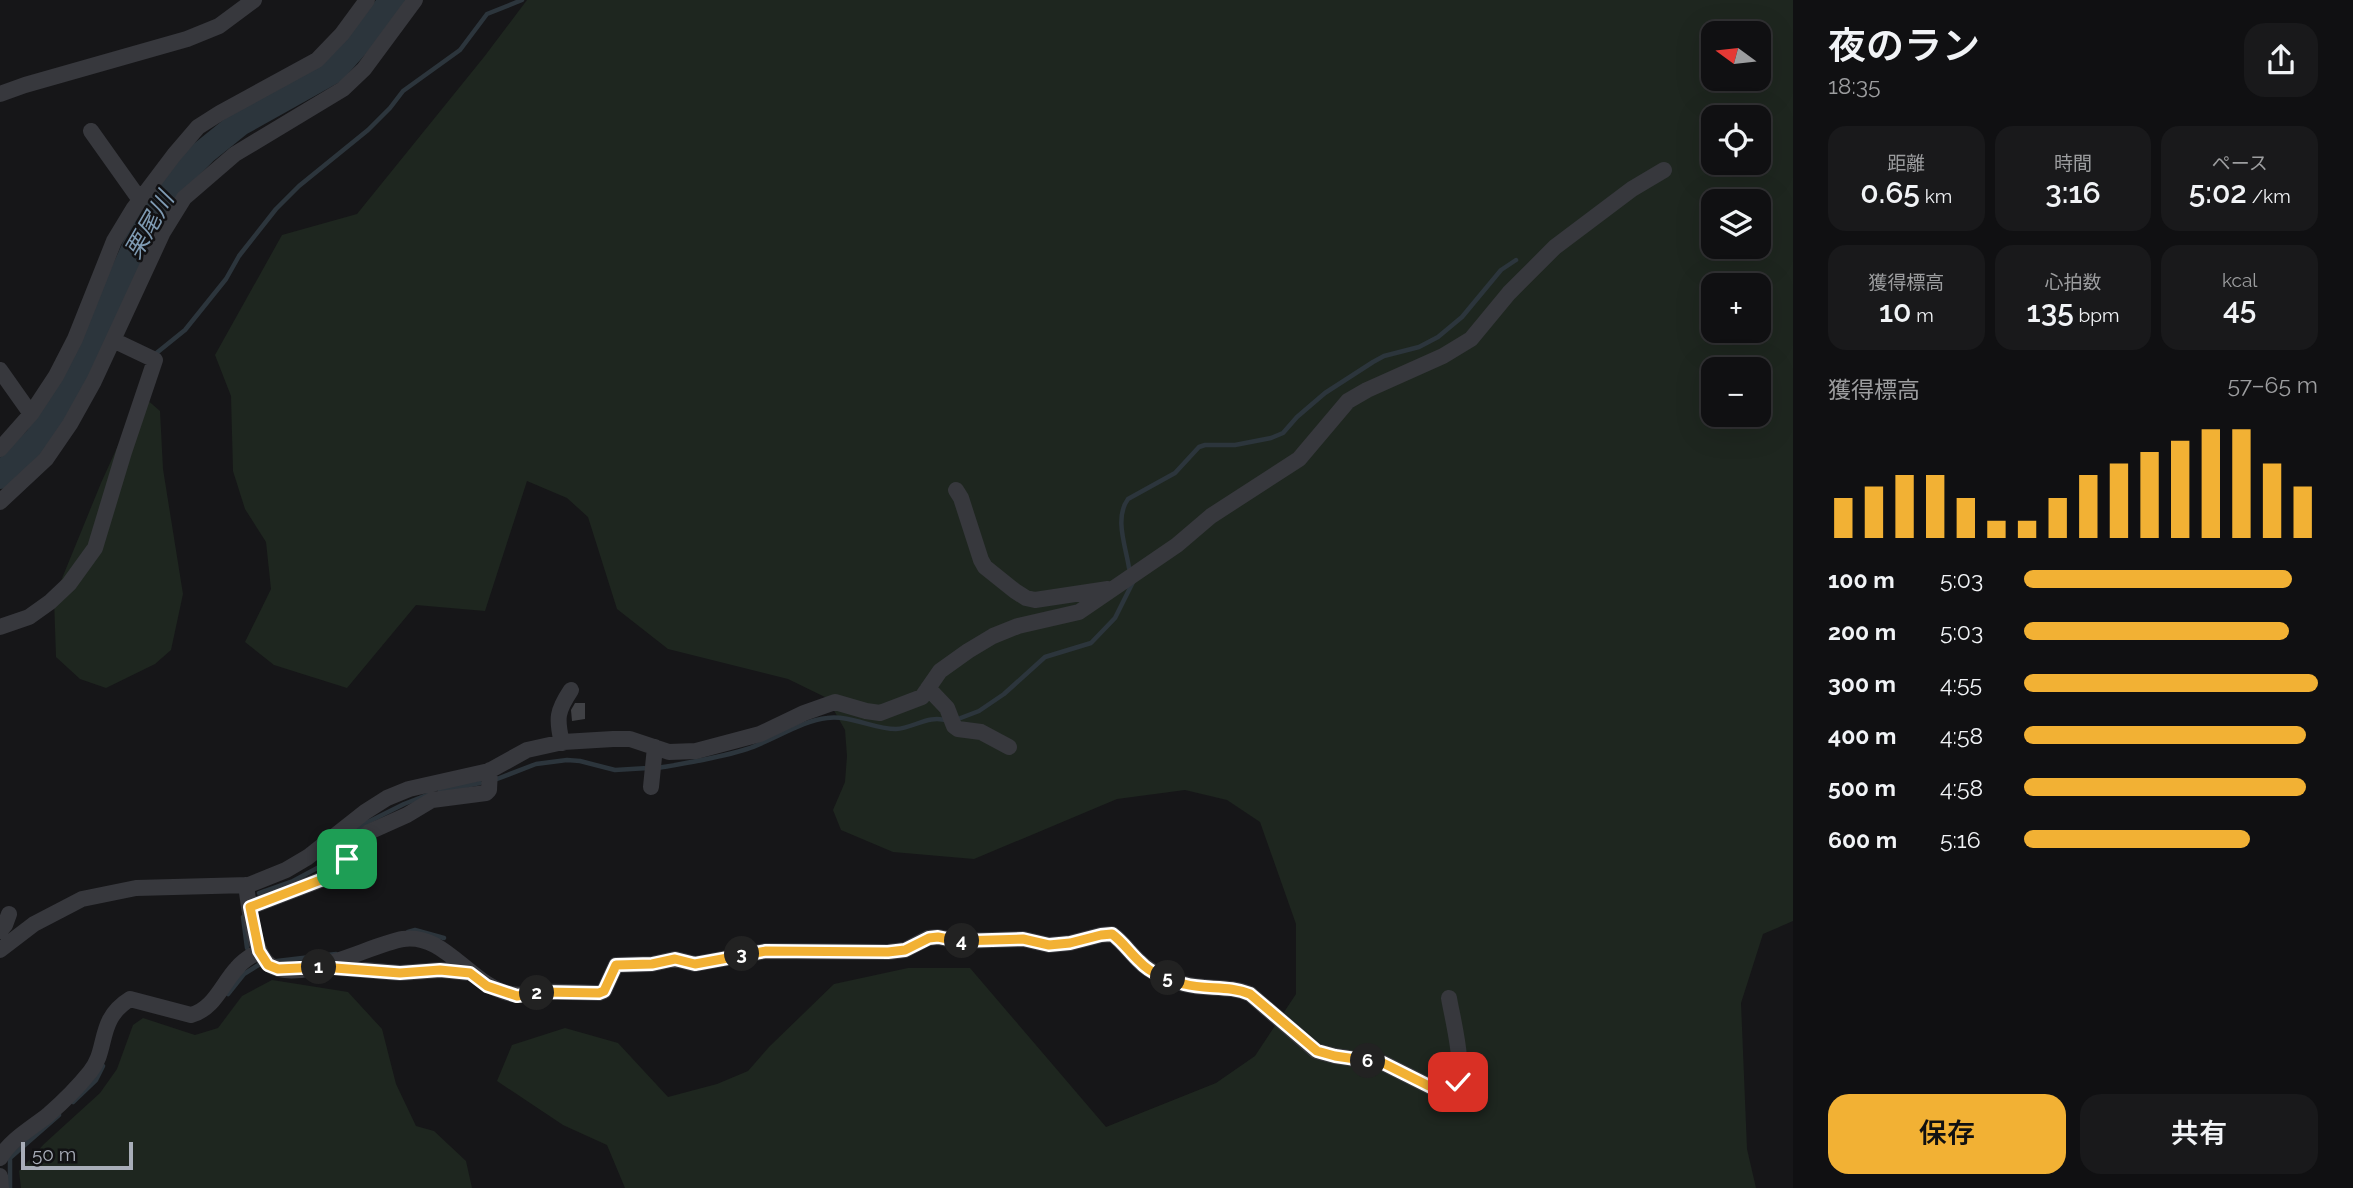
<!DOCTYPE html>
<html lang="ja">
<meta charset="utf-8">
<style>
body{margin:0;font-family:Raleway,"Noto Sans JP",sans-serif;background:#19191b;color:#f1f3f6;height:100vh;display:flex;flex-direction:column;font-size:26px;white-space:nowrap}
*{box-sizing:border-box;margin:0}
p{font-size:23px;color:#9c9d9f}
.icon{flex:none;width:38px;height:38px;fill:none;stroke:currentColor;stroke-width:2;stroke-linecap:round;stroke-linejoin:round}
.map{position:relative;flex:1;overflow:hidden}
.details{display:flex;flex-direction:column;background:#101012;width:560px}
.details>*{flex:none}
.needle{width:46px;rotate:285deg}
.controls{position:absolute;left:1701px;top:21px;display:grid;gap:14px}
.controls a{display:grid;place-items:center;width:70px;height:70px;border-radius:14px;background:#101012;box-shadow:0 7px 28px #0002,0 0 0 2px #303032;font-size:35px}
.scale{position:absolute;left:21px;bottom:18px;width:112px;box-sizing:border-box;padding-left:7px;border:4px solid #a8adb8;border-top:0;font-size:19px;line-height:24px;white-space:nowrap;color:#a8adb8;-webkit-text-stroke:5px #111113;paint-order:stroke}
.pin{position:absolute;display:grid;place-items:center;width:60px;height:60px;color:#fff;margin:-30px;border-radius:14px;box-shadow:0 4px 10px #0006}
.km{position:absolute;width:35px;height:35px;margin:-18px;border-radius:50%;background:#222;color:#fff;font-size:19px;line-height:35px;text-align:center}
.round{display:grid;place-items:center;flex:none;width:74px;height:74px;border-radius:21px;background:#19191b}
.summary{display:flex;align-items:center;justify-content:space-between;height:119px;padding:0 35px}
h1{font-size:38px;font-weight:600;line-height:52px}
.stats{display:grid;grid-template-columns:repeat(3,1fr);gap:10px;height:119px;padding:7px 35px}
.stats div{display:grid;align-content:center;border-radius:18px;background:#19191b;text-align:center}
.stats b{font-size:30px;font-weight:600}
.stats small{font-size:19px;font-weight:400}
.stats p{font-size:19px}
.chart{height:196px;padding:14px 35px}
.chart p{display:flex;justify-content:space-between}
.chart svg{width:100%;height:126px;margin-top:7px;stroke:#f2b134;stroke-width:6}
.button{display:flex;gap:14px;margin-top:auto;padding:14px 35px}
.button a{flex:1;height:80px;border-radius:21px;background:#f2b134;color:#111;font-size:28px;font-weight:600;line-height:80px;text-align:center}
.button a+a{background:#19191b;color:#f1f3f6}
ul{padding:0 35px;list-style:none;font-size:23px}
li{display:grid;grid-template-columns:112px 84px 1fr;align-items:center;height:52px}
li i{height:18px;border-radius:9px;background:#f2b134}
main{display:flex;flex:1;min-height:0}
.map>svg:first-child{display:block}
.green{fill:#1e261f;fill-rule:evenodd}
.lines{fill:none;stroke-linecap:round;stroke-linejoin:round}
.stream{stroke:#2c353c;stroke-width:4.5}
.river{stroke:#2c353c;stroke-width:26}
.building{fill:#404145}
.minor{stroke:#37383d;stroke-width:16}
.route-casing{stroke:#fff;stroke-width:14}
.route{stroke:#f2b134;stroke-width:9}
.labels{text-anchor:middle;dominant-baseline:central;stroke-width:5;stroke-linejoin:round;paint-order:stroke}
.water-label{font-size:24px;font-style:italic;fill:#7f9bb3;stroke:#111113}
</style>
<main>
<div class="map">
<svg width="1793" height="1188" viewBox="0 0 1793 1188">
<rect width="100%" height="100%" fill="#161618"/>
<!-- green -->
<path class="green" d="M527 0H1793V921L1763 934 1741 1003 1747 1149 1756 1188H625L607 1145 563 1125 497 1081 512 1045 565 1028 618 1043 668 1097 717 1084 748 1071 769 1047 834 984 908 968H970L1106 1127 1216 1083 1255 1056 1296 994V924L1260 822 1227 800 1185 790 1117 799 974 859 893 852 841 830 833 810 845 782 847 756 845 730 827 698 788 679 668 649 617 609 588 517 567 498 527 481 485 611 416 605 347 688 274 665 245 642 271 589 266 542 245 509 233 471 231 396 215 355 282 235 357 214 484 57ZM1713 33H1759V79H1713ZM1713 117H1759V163H1713ZM1713 201H1759V247H1713ZM1713 285H1759V331H1713ZM1713 369H1759V415H1713Z
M145 398 160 411 163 469 183 594 171 650 155 664 106 688 80 679 56 657 54 598 101 483 131 417Z
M272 980 348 992 382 1029 396 1084 416 1126 434 1131 466 1161 472 1188H21L19 1171 44 1144 100 1093 117 1069 133 1025 143 1018 195 1035 218 1028 242 996Z"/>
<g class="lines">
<!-- stream -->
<path class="stream" d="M154 355 185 330 226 279 239 256 276 209 299 186 368 130 390 108 403 91 460 50 487 14 522 0
M1129 568C1126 547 1114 518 1128 499L1175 473 1199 447 1205 445H1235L1271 438 1283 433 1297 417 1325 393 1373 362 1384 356 1419 347 1438 337 1462 317 1501 270 1516 260
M958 719 979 711 1004 694 1045 657 1091 643 1115 618 1134 580
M658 768C687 763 719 758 747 749 772 741 803 720 827 718 851 715 873 729 896 729 914 728 929 714 948 721
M497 779 536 764 567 760 580 761 615 770 648 768
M440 791 480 783
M259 893 293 881 321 866 362 825 404 804 432 793
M243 917 247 948
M408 932 415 930 444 938
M277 961 336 954
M228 994 244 974 260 964
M73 1102 96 1080 103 1066
M10 1188V1158L59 1115"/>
<!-- river -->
<path class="river" d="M0 476 37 439 60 403 78 372 150 214 175 181 204 152 240 123 333 71 373 26 392 0"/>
</g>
<!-- building -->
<path class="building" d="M575 703H585V719L572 721 571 710Z"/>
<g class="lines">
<!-- minor -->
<path class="minor" d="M0 94 25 85 187 39 219 26 254 0
M91 131 140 200
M0 370 31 414
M0 449 31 414 56 376 75 339 114 241 134 208 174 155 198 127 220 113 317 60 342 34 367 0
M956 490 961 498 981 560 985 567 1015 591 1026 598 1035 600 1108 589
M0 502 46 459 70 424 94 381 163 232 184 198 235 154 343 89 364 69 415 0
M0 627 29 617 50 602 69 584 95 548 124 452 155 360 113 340
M928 688 947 708 954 726 958 729 981 732 1009 747
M562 743C556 718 557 711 571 690
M651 787 655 747
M246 885C249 905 253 954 270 965 300 985 371 944 403 939 443 933 467 980 504 992 521 998 529 992 545 992 563 991 581 993 599 993L604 991 616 965 652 964 675 959 695 964 766 951 888 952 905 950 928 938 938 937 958 941 1023 939 1049 945 1070 943 1101 935 1112 934C1123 942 1130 953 1140 962 1151 973 1170 980 1184 984 1206 990 1230 985 1250 994L1316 1051 1335 1056 1383 1063 1449 1096H1453C1468 1075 1453 1022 1449 998
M250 907 331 876 338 871 360 839 369 832 407 815 432 800 486 793 489 790 490 770
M0 931 5 925 9 914
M0 950 34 924 82 899 136 888 249 885 286 870 308 857 365 812 387 798 409 789 489 771 527 750 563 742 613 739H630L669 752 696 751 760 734 804 713 835 702 866 711 880 713 922 697 940 671 968 651 993 636 1018 626 1079 612 1177 545 1211 516 1299 459 1348 401 1367 390 1443 356 1471 339 1509 293 1555 247 1632 189 1664 170
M329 967 400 973 441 970 470 973
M0 1158C10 1140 32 1128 48 1115 63 1102 78 1087 90 1072 109 1049 96 1020 130 999L191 1015C214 1009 222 984 237 968 242 961 251 956 259 951
M0 1176 1 1188"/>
</g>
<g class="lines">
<defs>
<path id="route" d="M347 859 331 876 250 907 259 951 268 965 278 969 322 967 400 973 440 970 470 973 487 986 517 996 544 992 599 993 604 991 616 965 652 964 675 959 695 964 766 951 888 952 905 950 929 938 938 937 958 941 1023 939 1049 945 1070 943 1101 935 1112 934C1123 942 1130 953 1140 962 1150 973 1170 981 1184 984 1206 990 1229 985 1250 994L1317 1051 1335 1056 1383 1063 1449 1096H1453L1458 1082"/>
</defs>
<!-- route casing -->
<use href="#route" class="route-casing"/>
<!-- route -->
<use href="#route" class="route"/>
</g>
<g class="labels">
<!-- water labels -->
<g class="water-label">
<text transform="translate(149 225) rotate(-60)">栗尾川</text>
</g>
</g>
</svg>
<div class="controls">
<a><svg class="needle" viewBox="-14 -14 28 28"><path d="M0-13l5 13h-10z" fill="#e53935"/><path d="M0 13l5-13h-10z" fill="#9c9d9f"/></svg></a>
<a><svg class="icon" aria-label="locate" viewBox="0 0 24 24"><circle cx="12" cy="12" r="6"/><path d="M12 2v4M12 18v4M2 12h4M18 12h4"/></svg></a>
<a><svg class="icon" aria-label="layers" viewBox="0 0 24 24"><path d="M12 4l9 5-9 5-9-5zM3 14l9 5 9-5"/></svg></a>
<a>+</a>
<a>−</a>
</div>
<div class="scale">50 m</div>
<div class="pin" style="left:347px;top:859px;background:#1e9e55"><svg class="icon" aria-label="arrive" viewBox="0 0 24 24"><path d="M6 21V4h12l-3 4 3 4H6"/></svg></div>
<div class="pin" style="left:1458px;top:1082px;background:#d93025"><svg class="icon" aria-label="check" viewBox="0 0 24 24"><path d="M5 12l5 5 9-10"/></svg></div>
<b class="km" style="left:319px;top:967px">1</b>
<b class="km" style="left:537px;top:993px">2</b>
<b class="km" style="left:742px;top:954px">3</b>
<b class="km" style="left:962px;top:941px">4</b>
<b class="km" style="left:1168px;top:978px">5</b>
<b class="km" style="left:1368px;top:1061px">6</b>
</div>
<section class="details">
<div class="summary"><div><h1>夜のラン</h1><p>18:35</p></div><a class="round"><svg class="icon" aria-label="share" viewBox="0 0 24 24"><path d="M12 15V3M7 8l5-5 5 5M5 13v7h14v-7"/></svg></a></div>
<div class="stats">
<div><p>距離</p><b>0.65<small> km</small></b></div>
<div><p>時間</p><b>3:16</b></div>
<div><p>ペース</p><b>5:02<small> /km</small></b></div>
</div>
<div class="stats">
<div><p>獲得標高</p><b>10<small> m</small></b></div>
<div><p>心拍数</p><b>135<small> bpm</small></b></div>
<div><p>kcal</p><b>45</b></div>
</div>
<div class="chart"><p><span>獲得標高</span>57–65 m</p>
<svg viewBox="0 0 160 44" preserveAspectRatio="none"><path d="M5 44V30M15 44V26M25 44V22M35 44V22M45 44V30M55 44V38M65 44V38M75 44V30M85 44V22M95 44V18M105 44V14M115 44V10M125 44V6M135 44V6M145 44V18M155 44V26"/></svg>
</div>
<ul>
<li><b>100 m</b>5:03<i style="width:91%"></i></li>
<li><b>200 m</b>5:03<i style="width:90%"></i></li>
<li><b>300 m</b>4:55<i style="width:100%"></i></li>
<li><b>400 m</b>4:58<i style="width:96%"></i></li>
<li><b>500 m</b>4:58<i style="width:96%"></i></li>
<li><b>600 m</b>5:16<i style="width:77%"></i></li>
</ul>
<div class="button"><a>保存</a><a>共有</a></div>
</section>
</main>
